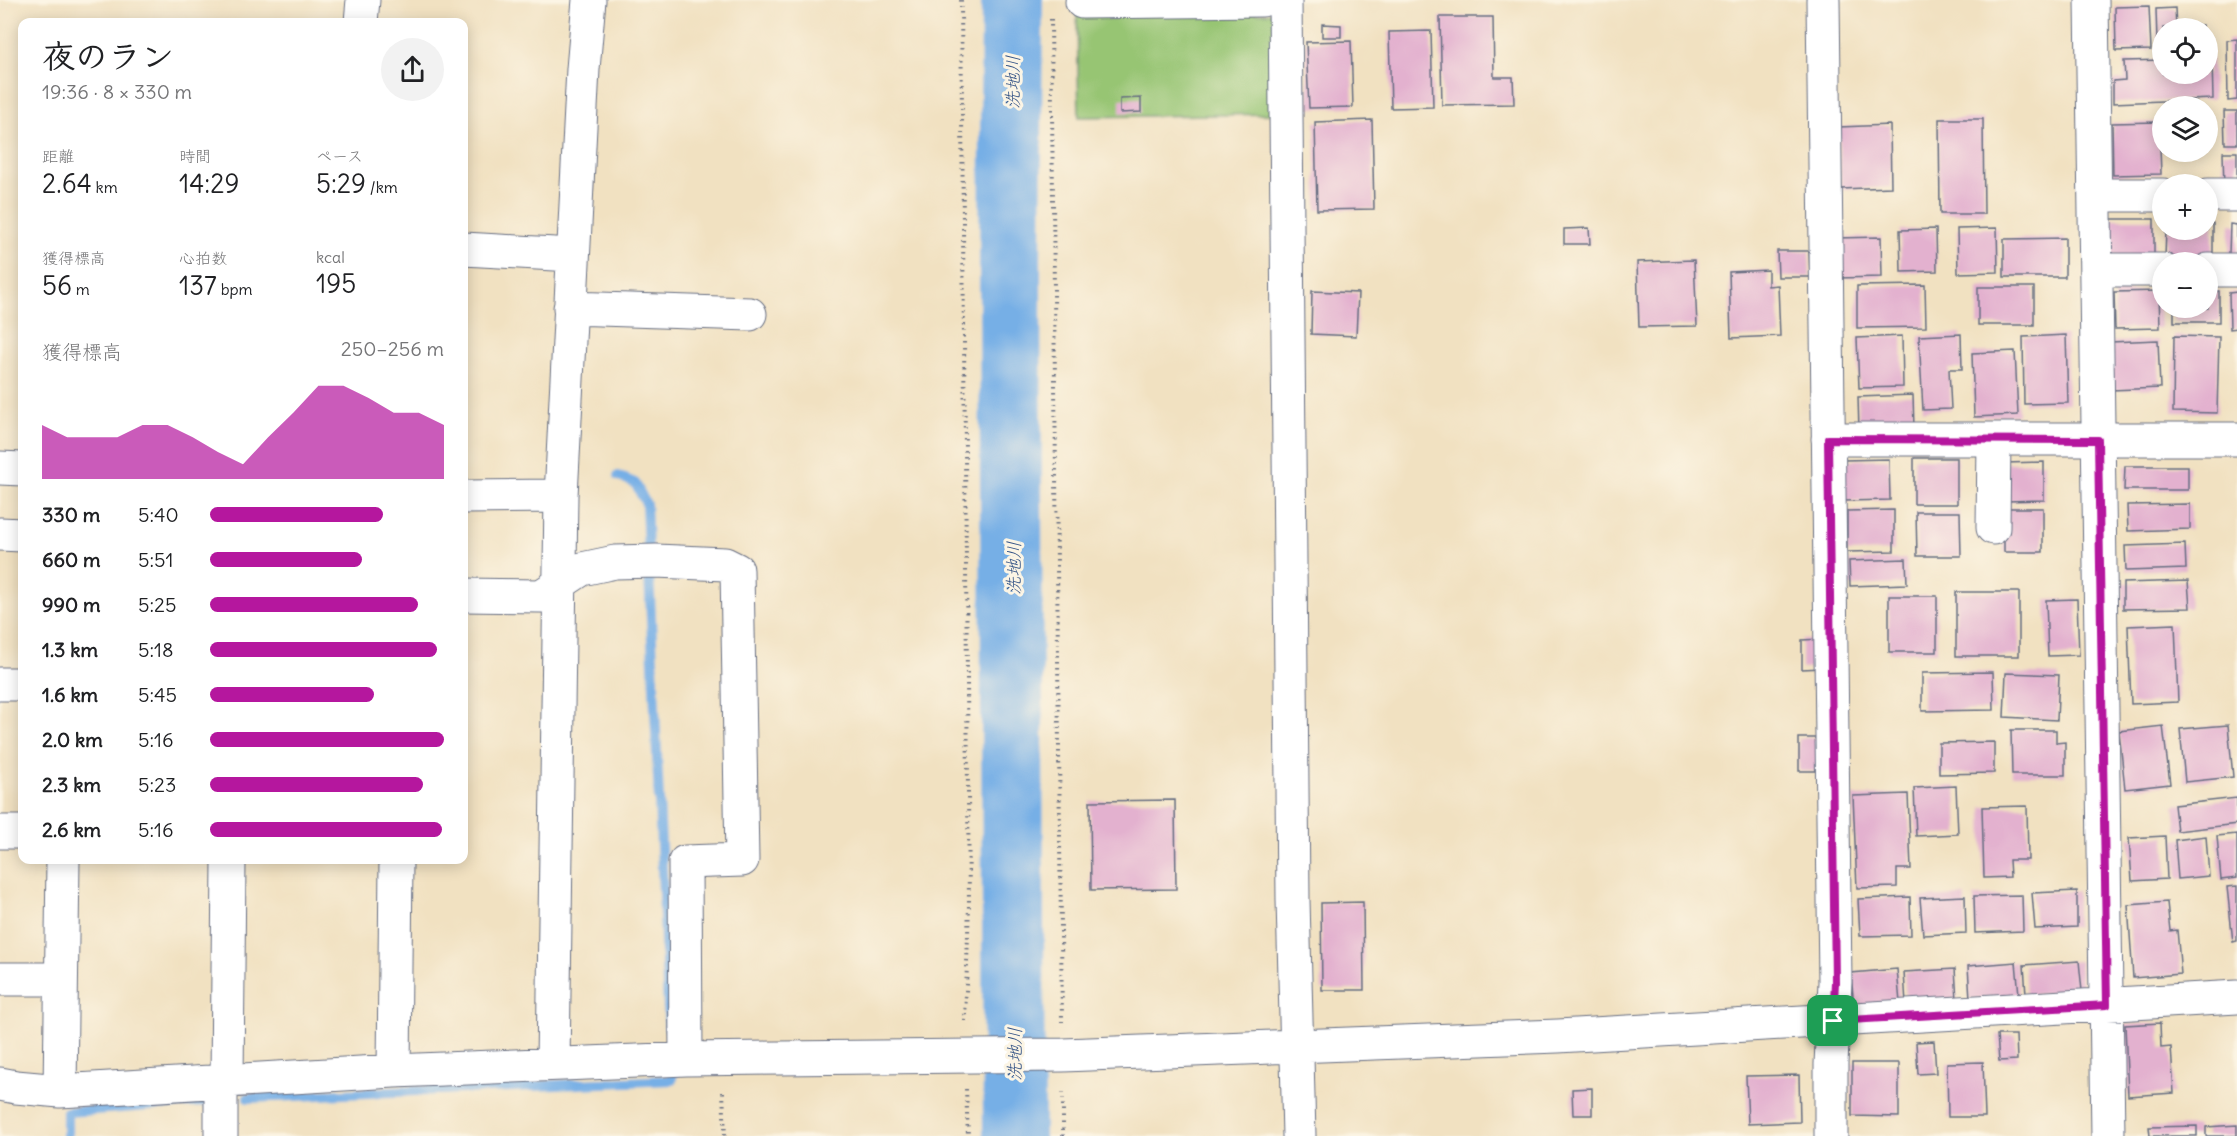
<!DOCTYPE html>
<html lang="ja">
<meta charset="utf-8">
<style>
body{margin:0;font-family:Delius,"Klee One",sans-serif;background:#f2f2f2;color:#202124;height:100vh;display:flex;flex-direction:column;font-size:22px;white-space:nowrap}
*{box-sizing:border-box;margin:0}
p{font-size:20px;color:#757577}
.icon{flex:none;width:33px;height:33px;fill:none;stroke:currentColor;stroke-width:2;stroke-linecap:round;stroke-linejoin:round}
.map{position:relative;flex:1;overflow:hidden}
.panel{position:absolute;left:18px;top:18px;width:450px;height:846px;display:flex;flex-direction:column;background:#fff;border-radius:12px;box-shadow:0 3px 15px #0003}
.panel>*{flex:none}
.buttons{position:absolute;left:2152px;top:18px;display:grid;gap:12px}
.buttons a{display:grid;place-items:center;width:66px;height:66px;border-radius:50%;background:#fff;box-shadow:0 3px 15px #0003;font-size:30px}
.pin{position:absolute;display:grid;place-items:center;width:51px;height:51px;color:#fff;margin:-26px;border-radius:12px;box-shadow:0 3px 9px #0006}
.round{display:grid;place-items:center;flex:none;width:63px;height:63px;border-radius:32px;background:#f2f2f2}
.overview{display:flex;align-items:center;justify-content:space-between;height:102px;padding:0 24px}
h1{font-size:33px;font-weight:600;line-height:45px}
.figures{display:grid;grid-template-columns:repeat(3,1fr);gap:9px;height:102px;padding:6px 24px}
.figures div{display:grid;align-content:center}
.figures b{font-size:26px;font-weight:600}
.figures small{font-size:16px;font-weight:400}
.figures p{font-size:16px}
.chart{height:168px;padding:12px 24px}
.chart p{display:flex;justify-content:space-between}
.chart svg{width:100%;height:108px;margin-top:6px;fill:#b5179e;opacity:.7}
ul{padding:0 24px;list-style:none;font-size:20px}
li{display:grid;grid-template-columns:96px 72px 1fr;align-items:center;height:45px}
li i{height:15px;border-radius:8px;background:#b5179e}
.map>svg:first-child{display:block}
.park{fill:#97c573;stroke:#597a68;stroke-width:1.5}
.lines{fill:none;stroke-linecap:round;stroke-linejoin:round}
.stream{stroke:#76afe6;stroke-width:10}
.river{stroke:#76afe6;stroke-width:62}
.building{fill:#e3b1cf}
.minor-casing{stroke:#666d81;stroke-width:35}
.path{stroke:#666d81;stroke-width:4;stroke-dasharray:1.5 4.5;stroke-linecap:butt}
.minor{stroke:#fff;stroke-width:33}
.route-casing{stroke:#fff;stroke-width:12}
.route{stroke:#b5179e;stroke-width:8}
.labels{text-anchor:middle;dominant-baseline:central;stroke-width:6;stroke-linejoin:round;paint-order:stroke}
.water-label{font-size:18px;font-style:italic;fill:#365587;stroke:#fcf5e5}
</style>
<div class="map">
<svg width="2237" height="1136" viewBox="0 0 2237 1136">
<rect width="100%" height="100%" fill="#fcf5e5"/>
<filter id="ink" filterUnits="userSpaceOnUse"><feTurbulence type="fractalNoise" baseFrequency=".0167" numOctaves="2"/><feDisplacementMap in="SourceGraphic" scale="12" xChannelSelector="R" yChannelSelector="G"/><feConvolveMatrix kernelMatrix="1 2 1 2 8 2 1 2 1" color-interpolation-filters="sRGB"/></filter>
<filter id="wash" filterUnits="userSpaceOnUse"><feTurbulence type="fractalNoise" baseFrequency=".008" numOctaves="4" result="noise"/><feDisplacementMap in="SourceGraphic" scale="24" xChannelSelector="R" yChannelSelector="G"/><feGaussianBlur stdDeviation="1.35" result="paint"/><feColorMatrix in="noise" values="0 0 0 0 0 0 0 0 0 0 0 0 0 0 0 0 0 1.4 0 .05"/><feComposite in="paint" operator="in"/></filter>
<g filter="url(#wash)">
<rect width="100%" height="100%" fill="#f1e1c1"/>
<!-- park -->
<path class="park" d="M1277 13 1278 114 1079 117 1077 15Z"/>
<g class="lines">
<!-- stream -->
<path class="stream" d="M618 476 635 483 646 504 669 1028
M248 1098 672 1080V1076
M67 1136V1112L202 1102"/>
<!-- river -->
<path class="river" d="M1012 0 1010 271 1014 1136"/>
</g>
<g id="blocks">
<!-- building -->
<path class="building" d="M2149 6 2151 50 2116 51 2115 7Z
M2175 8 2176 28H2163V41H2157L2156 9Z
M1440 17H1493L1494 77H1513L1514 104 1442 105Z
M1322 24 1341 25V37H1322Z
M2202 25V28H2179V26Z
M1431 31 1433 107 1391 108 1389 32Z
M2237 39V100L2228 101 2227 40Z
M1351 41 1353 107 1309 108 1306 42Z
M2208 59H2212L2213 99 2113 103V81L2125 80 2124 61 2163 60V74H2208Z
M1141 98V112L1120 113V99Z
M2224 111H2237V144H2225Z
M1939 119H1983L1984 214H1940Z
M1372 120 1374 209 1317 210 1315 122Z
M2159 122 2161 174 2113 175 2112 123Z
M1890 125 1891 187 1841 189 1839 127Z
M2223 152H2237V189H2224Z
M2111 219H2154V257L2111 256Z
M2208 222 2213 223V257H2165L2166 230H2208Z
M2230 224 2237 225V254H2229Z
M1589 228 1590 244H1564V229Z
M1997 228 1998 272 1958 273 1957 229Z
M1936 229 1937 271 1901 272 1900 230Z
M1881 237 1882 277 1837 278 1836 238Z
M2065 238V277H2004V239Z
M1777 251H1809L1810 277H1778Z
M1694 260 1697 326 1639 327 1637 262Z
M1768 270V286L1778 285 1780 336 1731 338 1729 272Z
M1925 285 1926 327 1857 328V286Z
M1978 287H2034V325H1978Z
M1312 291 1358 293 1356 336 1311 334Z
M2159 291 2160 328 2115 329 2114 292Z
M2208 291H2219V322H2174V308H2208Z
M2237 292V328L2230 329 2229 293Z
M1961 334 1962 369H1949L1951 409 1923 410 1919 336Z
M2066 335 2068 403 2024 404 2023 337Z
M1902 336 1903 387 1859 388 1857 338Z
M2174 336 2219 337 2217 413 2173 412Z
M2158 340 2160 388 2111 390 2110 342Z
M2015 351 2018 415 1974 417 1972 353Z
M1913 395 1914 429 1859 431 1858 397Z
M1914 458H1957V504H1914Z
M1889 459 1890 500 1844 501 1843 460Z
M2044 462V500L2007 501 2006 463Z
M2125 466H2188V490H2124Z
M2190 504V529L2128 531 2127 505Z
M2004 508H2043V552H2004Z
M1894 510V551L1847 552V511Z
M1916 512H1960L1961 556H1917Z
M2185 544 2186 569 2126 571 2125 546Z
M1906 559 1907 584 1850 586 1849 561Z
M2188 581 2190 608 2123 609V583Z
M1956 592H2019V656H1956Z
M1889 596H1937V652H1889Z
M2077 599 2079 655 2048 656 2046 600Z
M2175 624 2178 702 2131 704 2128 626Z
M1822 639 1823 668 1802 669V640Z
M1993 672 1994 710 1922 711V673Z
M2006 673 2059 675 2057 720 2004 717Z
M2228 725 2233 777 2185 782 2180 729Z
M2163 726 2170 784 2125 789 2119 731Z
M2011 730H2056V743L2065 742V775H2012Z
M1799 738H1819V771H1799Z
M1994 742V773L1939 774V743Z
M1956 786 1958 834 1916 836 1914 788Z
M1908 794 1911 869H1897V887L1857 888 1853 796Z
M2237 798V824L2177 831 2174 805Z
M1175 800 1176 889 1091 890 1090 801Z
M2027 806 2028 860H2009L2010 877 1984 878 1982 807Z
M2237 834V878L2221 880 2217 836Z
M2165 836 2167 879 2132 881 2129 838Z
M2206 836 2209 876 2178 879 2175 840Z
M2237 886V941L2233 942 2227 887Z
M2077 891V927L2035 929 2032 893Z
M2022 895 2023 931 1975 933 1974 896Z
M1965 896 1966 933 1923 935 1920 898Z
M1910 897 1911 935 1860 936 1858 899Z
M1363 902 1364 990H1322L1321 903Z
M2167 902 2170 931 2177 930 2181 974 2133 978 2128 905Z
M2079 961 2082 991 2026 995 2024 965Z
M2016 962 2019 995 1970 999 1968 966Z
M1897 969 1900 1003 1854 1007 1851 973Z
M1955 969 1957 1000 1906 1004 1904 972Z
M2160 1023 2161 1048 2171 1047 2174 1093 2128 1096 2125 1025Z
M1997 1035H2016L2017 1060 1999 1061Z
M1934 1041 1936 1073 1918 1074 1916 1042Z
M1983 1062 1985 1117H1948L1947 1063Z
M1852 1063H1899V1117L1852 1116Z
M1799 1075 1800 1122 1748 1124 1746 1076Z
M1592 1088V1115H1573L1572 1089Z
M2237 1125V1136H2206V1127Z
M2197 1126V1136H2150L2149 1127Z"/>
</g>
</g>
<g filter="url(#ink)">
<use href="#blocks" fill-opacity="0" stroke="#666d81" stroke-width="1.5"/>
<g class="lines">
<defs>
<path id="minor" d="M1285 0 1293 900 1299 1136
M1823 0 1835 982 1831 1064V1136
M2092 0 2108 1136
M1082 2 1262 0
M361 22 363 0
M2095 195H2163
M2208 195H2237
M464 249 573 255
M2096 270H2163
M2208 270H2237
M570 308 750 314
M1828 439H2237
M0 468 22 469
M464 497 561 496
M1993 528 1994 440
M0 534 22 535
M464 595 541 596 582 569 615 562 656 561 725 564 737 570 742 860 685 862 686 1059
M0 684H22
M0 832H22
M0 979H61
M553 1064 561 496 583 69 589 0
M394 1071 396 860
M221 1081V1136
M227 1081 229 860
M0 1084 16 1087 60 1091 394 1071 686 1059 1063 1055 1558 1036 2237 997
M60 1091 63 860"/>
</defs>
<!-- minor casing -->
<use href="#minor" class="minor-casing"/>
<!-- path -->
<path class="path" d="M961 0 969 905 965 1021
M1051 19 1062 1022
M966 1089 968 1136
M723 1092 725 1136
M1063 1136V1090"/>
<!-- minor -->
<use href="#minor" class="minor"/>
</g>
</g>
<g class="lines" filter="url(#ink)">
<defs>
<path id="route" d="M1828 439 2098 440 2107 1005 1833 1021 1835 982Z"/>
</defs>
<!-- route casing -->
<use href="#route" class="route-casing"/>
<!-- route -->
<use href="#route" class="route"/>
</g>
<g class="labels">
<!-- water labels -->
<g class="water-label">
<text transform="translate(1012 82) rotate(-90)">洗地川</text>
<text transform="translate(1013 568) rotate(-90)">洗地川</text>
<text transform="translate(1014 1054) rotate(-90)">洗地川</text>
</g>
</g>
</svg>
<div class="buttons">
<a><svg class="icon" aria-label="locate" viewBox="0 0 24 24"><circle cx="12" cy="12" r="6"/><path d="M12 2v4M12 18v4M2 12h4M18 12h4"/></svg></a>
<a><svg class="icon" aria-label="layers" viewBox="0 0 24 24"><path d="M12 4l9 5-9 5-9-5zM3 14l9 5 9-5"/></svg></a>
<a>+</a>
<a>−</a>
</div>
<div class="pin" style="left:1833px;top:1021px;background:#1e9e55"><svg class="icon" aria-label="arrive" viewBox="0 0 24 24"><path d="M6 21V4h12l-3 4 3 4H6"/></svg></div>
<section class="panel">
<div class="overview"><div><h1>夜のラン</h1><p>19:36 · 8 × 330 m</p></div><a class="round"><svg class="icon" aria-label="share" viewBox="0 0 24 24"><path d="M12 15V3M7 8l5-5 5 5M5 13v7h14v-7"/></svg></a></div>
<div class="figures">
<div><p>距離</p><b>2.64<small> km</small></b></div>
<div><p>時間</p><b>14:29</b></div>
<div><p>ペース</p><b>5:29<small> /km</small></b></div>
</div>
<div class="figures">
<div><p>獲得標高</p><b>56<small> m</small></b></div>
<div><p>心拍数</p><b>137<small> bpm</small></b></div>
<div><p>kcal</p><b>195</b></div>
</div>
<div class="chart"><p><span>獲得標高</span>250–256 m</p>
<svg viewBox="0 0 160 44" preserveAspectRatio="none"><path d="M0 44V22L10 27L20 27L30 27L40 22L50 22L60 27L70 33L80 38L90 27L100 17L110 6L120 6L130 11L140 17L150 17L160 22V44z"/></svg>
</div>
<ul>
<li><b>330 m</b>5:40<i style="width:74%"></i></li>
<li><b>660 m</b>5:51<i style="width:65%"></i></li>
<li><b>990 m</b>5:25<i style="width:89%"></i></li>
<li><b>1.3 km</b>5:18<i style="width:97%"></i></li>
<li><b>1.6 km</b>5:45<i style="width:70%"></i></li>
<li><b>2.0 km</b>5:16<i style="width:100%"></i></li>
<li><b>2.3 km</b>5:23<i style="width:91%"></i></li>
<li><b>2.6 km</b>5:16<i style="width:99%"></i></li>
</ul>
</section>
</div>
